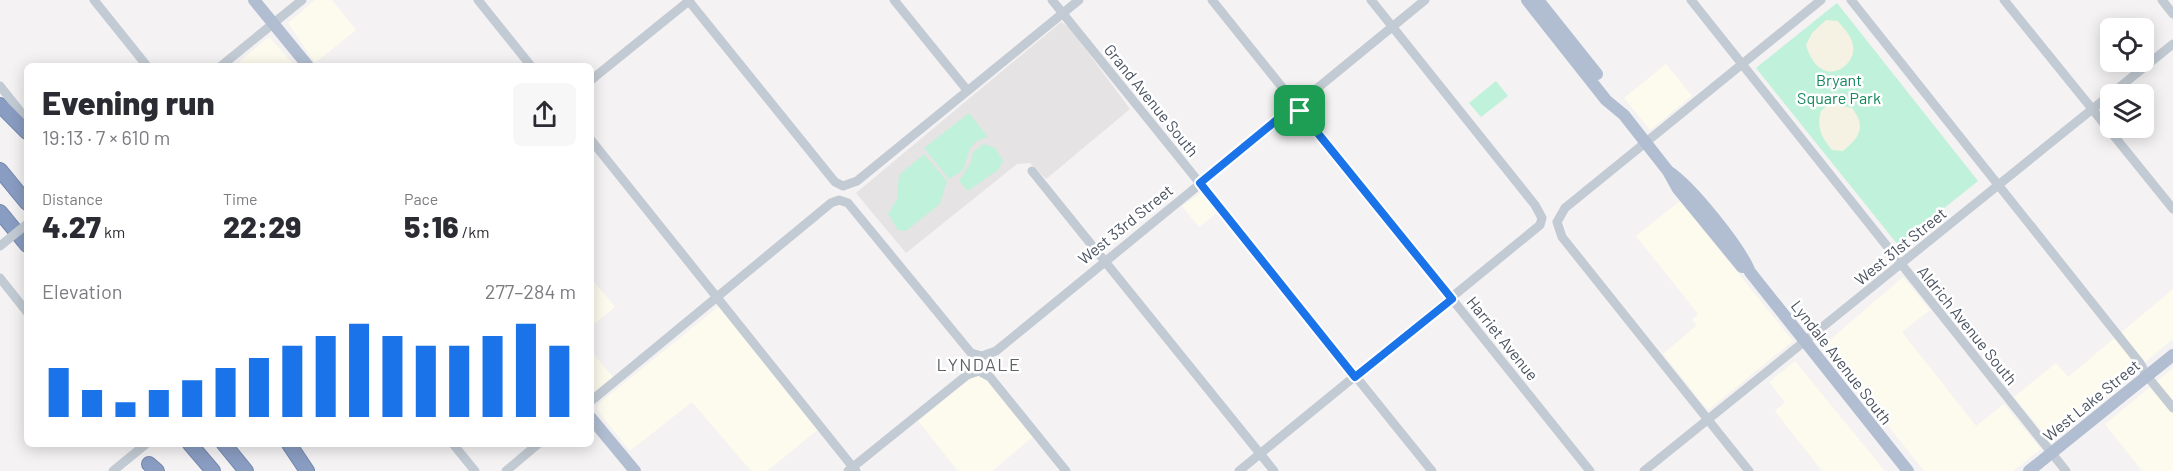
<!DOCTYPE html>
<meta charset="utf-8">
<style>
body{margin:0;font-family:Barlow,sans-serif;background:#f7f7f7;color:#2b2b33;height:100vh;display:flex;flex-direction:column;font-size:22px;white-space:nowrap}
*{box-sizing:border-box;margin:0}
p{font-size:20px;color:#7c7c81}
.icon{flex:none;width:33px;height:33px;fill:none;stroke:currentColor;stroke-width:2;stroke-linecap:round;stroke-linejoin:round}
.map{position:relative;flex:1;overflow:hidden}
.drawer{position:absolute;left:24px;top:63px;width:570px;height:384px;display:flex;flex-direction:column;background:#fff;border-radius:9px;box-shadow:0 3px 15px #0003}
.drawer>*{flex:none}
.controls{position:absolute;left:2100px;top:18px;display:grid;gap:12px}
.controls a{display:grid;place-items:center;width:54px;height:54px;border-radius:9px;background:#fff;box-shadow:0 3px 15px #0003;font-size:30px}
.pin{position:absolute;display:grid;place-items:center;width:51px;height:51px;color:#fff;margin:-26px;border-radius:12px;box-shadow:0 3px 9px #0006}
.round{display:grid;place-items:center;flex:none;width:63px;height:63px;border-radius:9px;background:#f7f7f7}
.head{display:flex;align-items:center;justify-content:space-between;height:102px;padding:0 18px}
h1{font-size:33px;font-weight:800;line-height:45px}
.metrics{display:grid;grid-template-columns:repeat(3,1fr);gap:9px;height:102px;padding:6px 18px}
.metrics div{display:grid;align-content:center}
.metrics b{font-size:30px;font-weight:800}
.metrics small{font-size:16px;font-weight:400}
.metrics p{font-size:16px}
.chart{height:168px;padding:12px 18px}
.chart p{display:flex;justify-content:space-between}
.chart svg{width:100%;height:108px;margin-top:6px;stroke:#1a73e8;stroke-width:6}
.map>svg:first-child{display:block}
.commercial{fill:#fdfbed}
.education{fill:#e5e3e4}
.green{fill:#c0f1da}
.sand{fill:#f5f2e3}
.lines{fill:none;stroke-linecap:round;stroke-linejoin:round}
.highway-casing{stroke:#7487ad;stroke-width:16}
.minor{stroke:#c2cad3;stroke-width:9}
.major{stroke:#b1bdd1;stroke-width:12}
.highway{stroke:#899cc1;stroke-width:14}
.minor-bridge{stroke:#c2cad3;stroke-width:9}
.route-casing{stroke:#fff;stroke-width:12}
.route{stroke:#1a73e8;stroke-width:8}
.labels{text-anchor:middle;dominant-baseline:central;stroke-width:5;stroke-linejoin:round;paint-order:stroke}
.park-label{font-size:16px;fill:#15865d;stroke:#fff}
.street-label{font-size:16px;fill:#495260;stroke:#fff}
.neighbourhood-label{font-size:18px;letter-spacing:1.5px;fill:#5e6167;stroke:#fff}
</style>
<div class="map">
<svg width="2173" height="471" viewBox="0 0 2173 471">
<rect width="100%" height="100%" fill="#f4f2f2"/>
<!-- commercial -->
<path class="commercial" d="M315 0H332L356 30 315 63 288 23Z
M270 38 295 66H235L266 39Z
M1666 64 1692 96 1650 130 1624 98Z
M1202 192 1217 213 1199 227 1182 206Z
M1680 201 1793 341 1708 410 1663 354 1697 325 1692 320 1698 314 1636 236Z
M1903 277 1930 310 1902 332 1976 426 2004 404 2041 449 2013 471H1924L1824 345Z
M591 278 615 307 591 327Z
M2173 289V339L2050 441 2014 397 2056 363 2068 377Z
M718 307 723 309 819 429 767 471H751L692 402 630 451 597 410 598 404Z
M591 351 613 377 591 394Z
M1795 361 1885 471H1822L1775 411 1785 402 1769 382Z
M2173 368V471H2142L2105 424Z
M974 376H983L1033 437 992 471H958L918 421Z"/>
<!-- education -->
<path class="education" d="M1061 22 1069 27 1130 109 1046 179 1030 163 1017 164 906 253 856 193Z"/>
<!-- green -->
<path class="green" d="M1837 3 1978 181 1898 245 1756 68Z
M1496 81 1508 96 1481 117 1469 103Z
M969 113 988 137C967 141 970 154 963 170L949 179 924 148Z
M984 144 995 148 1003 160 999 169 968 191 959 181 971 162 973 152Z
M924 154 947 181 940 204 906 231 898 230 888 214 897 199 899 175Z"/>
<!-- sand -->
<path class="sand" d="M1826 20 1838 21C1844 29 1852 36 1853 46 1856 62 1836 78 1822 69 1813 64 1809 54 1806 45L1812 33Z
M1829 103 1852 108C1867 127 1859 138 1843 151L1832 150C1822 138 1816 127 1821 111Z"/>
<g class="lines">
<defs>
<path id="highway" d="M0 105 27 132
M0 170 27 203
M0 212 27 245
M190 444 213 471
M224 444 246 471
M289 444 307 471
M149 464 157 471"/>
</defs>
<!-- highway casing -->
<use href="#highway" class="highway-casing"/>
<!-- minor -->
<path class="minor" d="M94 0 147 66
M478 0 531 66
M688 0 835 182 843 186 857 181 1079 0
M894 0 967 90
M1052 0 1432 471
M1212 0 1590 471
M1691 0 2066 471
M1851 0 2140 363 2147 376 2173 408
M2004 0 2173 209
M2162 0 2173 14
M221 66 302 0
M591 80 690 0
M0 86 27 120
M591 140 856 471
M1032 171 1274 471
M0 278 27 312
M591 401 831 203 839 200 848 203 971 353 982 356 996 351 1425 0
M453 444 475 471
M113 471 146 444
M506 471 538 444
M848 471 967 375 979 371 990 377 1066 471
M1239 471 1540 225 1542 218 1535 205 1371 0
M1644 471 2173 44
M1749 471 1562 237 1557 222 1565 208 1821 0"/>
<!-- major -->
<path class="major" d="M254 0 308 66
M1527 0 1606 100 1624 115 1668 171 1678 189 1742 267
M1538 0 1597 74
M1668 171C1691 186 1740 247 1750 272L1908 471
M591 418 635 471
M2029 471 2173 355"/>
<!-- highway -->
<use href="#highway" class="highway"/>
<!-- minor-bridge -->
<path class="minor-bridge" d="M0 246 27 224"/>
</g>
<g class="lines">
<defs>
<path id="route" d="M1295 105 1452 299 1355 377 1200 183Z"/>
</defs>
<!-- route casing -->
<use href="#route" class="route-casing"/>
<!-- route -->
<use href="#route" class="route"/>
</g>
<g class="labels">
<!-- park labels -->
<g class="park-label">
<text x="1839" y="79">Bryant<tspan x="1839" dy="18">Square Park</tspan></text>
</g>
<!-- street labels -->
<g class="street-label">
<text transform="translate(1152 100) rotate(51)">Grand Avenue South</text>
<text transform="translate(1125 224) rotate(-39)">West 33rd Street</text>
<text transform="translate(1900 246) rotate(-39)">West 31st Street</text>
<text transform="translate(1968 325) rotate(51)">Aldrich Avenue South</text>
<text transform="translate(1503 338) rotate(51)">Harriet Avenue</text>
<text transform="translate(1842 362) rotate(52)">Lyndale Avenue South</text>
<text transform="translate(2091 400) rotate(-39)">West Lake Street</text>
</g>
<!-- neighbourhood labels -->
<g class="neighbourhood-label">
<text x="979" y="364">LYNDALE</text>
</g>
</g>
</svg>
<div class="controls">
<a><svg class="icon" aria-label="locate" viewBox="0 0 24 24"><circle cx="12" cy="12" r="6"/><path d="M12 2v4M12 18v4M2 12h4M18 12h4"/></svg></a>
<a><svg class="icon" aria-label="layers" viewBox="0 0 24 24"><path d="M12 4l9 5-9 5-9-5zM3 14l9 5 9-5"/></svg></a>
</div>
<div class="pin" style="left:1300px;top:111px;background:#1e9e55"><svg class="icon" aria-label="arrive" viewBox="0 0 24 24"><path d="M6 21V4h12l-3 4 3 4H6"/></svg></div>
<section class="drawer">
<div class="head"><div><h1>Evening run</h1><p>19:13 · 7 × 610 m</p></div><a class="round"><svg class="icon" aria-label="share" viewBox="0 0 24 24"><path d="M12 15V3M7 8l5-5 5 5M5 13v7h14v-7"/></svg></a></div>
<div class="metrics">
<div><p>Distance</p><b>4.27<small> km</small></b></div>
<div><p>Time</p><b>22:29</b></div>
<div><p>Pace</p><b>5:16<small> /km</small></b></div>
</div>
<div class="chart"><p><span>Elevation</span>277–284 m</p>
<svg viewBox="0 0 160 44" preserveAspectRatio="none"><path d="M5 44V24M15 44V33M25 44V38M35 44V33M45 44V29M55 44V24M65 44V20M75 44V15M85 44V11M95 44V6M105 44V11M115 44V15M125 44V15M135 44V11M145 44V6M155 44V15"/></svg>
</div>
</section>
</div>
